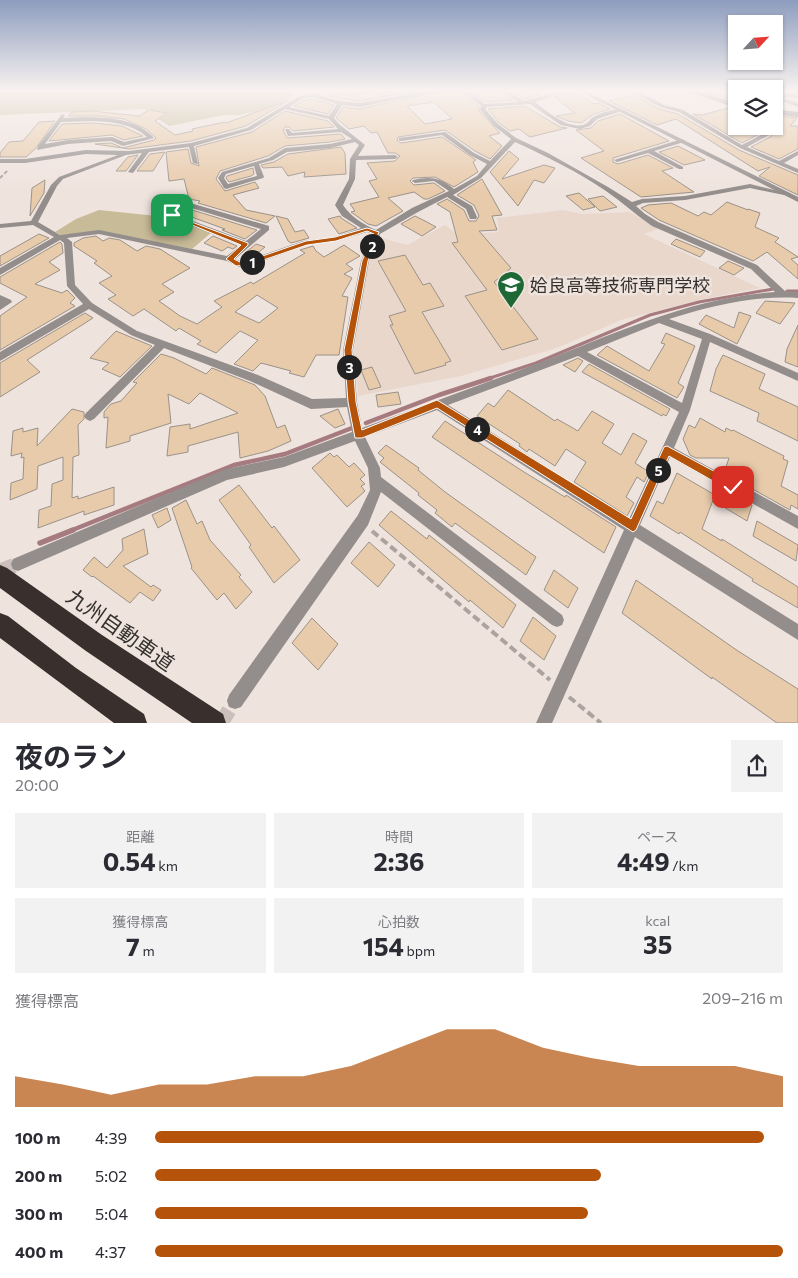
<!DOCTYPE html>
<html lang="ja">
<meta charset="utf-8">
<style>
body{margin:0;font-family:Commissioner,"Noto Sans JP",sans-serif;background:#f2f2f3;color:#2b2b33;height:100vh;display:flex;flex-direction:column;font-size:19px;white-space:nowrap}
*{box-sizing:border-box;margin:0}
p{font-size:16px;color:#7c7c81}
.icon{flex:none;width:28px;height:28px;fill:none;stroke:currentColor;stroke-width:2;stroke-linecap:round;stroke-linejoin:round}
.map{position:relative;height:723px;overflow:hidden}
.sheet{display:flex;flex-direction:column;background:#fff;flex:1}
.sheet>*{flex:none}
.needle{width:32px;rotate:64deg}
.buttons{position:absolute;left:728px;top:15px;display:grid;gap:10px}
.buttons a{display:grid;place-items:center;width:55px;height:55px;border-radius:0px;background:#fff;box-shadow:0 1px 4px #0004;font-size:25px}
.pin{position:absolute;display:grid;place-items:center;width:42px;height:42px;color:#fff;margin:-21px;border-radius:10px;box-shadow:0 2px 8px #0006}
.km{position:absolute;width:25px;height:25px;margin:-12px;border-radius:50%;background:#222;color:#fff;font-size:14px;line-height:25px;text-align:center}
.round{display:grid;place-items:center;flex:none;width:52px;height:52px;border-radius:0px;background:#f2f2f3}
.summary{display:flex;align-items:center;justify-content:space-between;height:85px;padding:0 15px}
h1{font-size:28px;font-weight:700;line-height:38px}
.metrics{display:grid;grid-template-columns:repeat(3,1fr);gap:8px;height:85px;padding:5px 15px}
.metrics div{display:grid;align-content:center;border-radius:0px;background:#f2f2f3;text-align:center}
.metrics b{font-size:25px;font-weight:700}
.metrics small{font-size:14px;font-weight:400}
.metrics p{font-size:14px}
.chart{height:140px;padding:10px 15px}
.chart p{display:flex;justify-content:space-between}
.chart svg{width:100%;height:90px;margin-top:5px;fill:#b45309;opacity:.7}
ul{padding:0 15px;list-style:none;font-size:16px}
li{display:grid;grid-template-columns:80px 60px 1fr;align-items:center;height:38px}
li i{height:12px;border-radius:6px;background:#b45309}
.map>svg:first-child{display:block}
.built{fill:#e9d7cc}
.green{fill:#c8bb97}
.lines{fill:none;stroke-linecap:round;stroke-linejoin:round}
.stream-far3{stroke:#a67b80;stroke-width:2}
.stream-far2{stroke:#a67b80;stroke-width:3}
.stream-far1{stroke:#a67b80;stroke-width:4.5}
.stream{stroke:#a67b80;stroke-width:5.5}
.building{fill:#e8cbab;stroke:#9a9289;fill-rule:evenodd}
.minor-tunnel{stroke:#cabfba;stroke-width:15;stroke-dasharray:15 8;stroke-linecap:butt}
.path-far1{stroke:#aca39e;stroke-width:2;stroke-dasharray:4 2;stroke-linecap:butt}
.path{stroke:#aca39e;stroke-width:4;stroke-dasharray:8 4;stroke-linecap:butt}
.minor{fill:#938d8c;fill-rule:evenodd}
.tertiary{fill:#938d8c;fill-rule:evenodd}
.motorway{fill:#392f2d;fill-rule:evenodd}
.route{fill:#b45309;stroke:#fff}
.labels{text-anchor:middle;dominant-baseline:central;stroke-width:5;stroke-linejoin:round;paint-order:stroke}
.poi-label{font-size:18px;fill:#35312e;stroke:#efe3dd;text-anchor:start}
.near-street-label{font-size:21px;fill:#35312e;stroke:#efe3dd}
</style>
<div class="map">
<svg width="798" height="723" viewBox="0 0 798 723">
<rect width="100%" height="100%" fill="#efe3dd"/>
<!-- built -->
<path class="built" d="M563 210 582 214 630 212 658 229 644 234 760 288 704 299 621 320 557 348 461 376 358 396 354 350 363 288 373 248 381 238 407 245 445 225 458 235 499 232 497 218Z"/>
<!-- green -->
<path class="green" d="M0 91H288L294 95 273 107 240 115H224L169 126 144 109 0 115Z
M99 210 166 217 212 232 192 249 100 231 61 235 55 232 76 219Z"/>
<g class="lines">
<!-- stream-far3 -->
<path class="stream-far3" d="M690 91 736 107
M774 113 798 116"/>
<!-- stream-far2 -->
<path class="stream-far2" d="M787 291H798
M487 379 536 363 650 315 699 302 773 289"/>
<!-- stream-far1 -->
<path class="stream-far1" d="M366 423 439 395 491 378
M70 531 234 465 285 454 352 428"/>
<!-- stream -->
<path class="stream" d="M40 543 73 530"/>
</g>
<!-- building -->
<path class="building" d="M369 91H378L376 93 382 97 396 91H417L359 101 329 96 338 93 345 95Z
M442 91H461L479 107V111L500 133 489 136 502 146 490 159 475 151 445 130 398 137 397 140 401 143 442 137 476 160 473 162 478 172 454 187 435 177 413 178 410 181 414 185 434 183 445 191 428 199H424L414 192 388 198 403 211 376 226 368 224 351 212 355 211 350 204 379 197 369 181 377 179 367 163 395 161 400 156 395 153H388L377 132 371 133 364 126 349 129 336 118 343 107 359 109ZM434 102 452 119 425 124 407 106Z
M471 91H501L513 100 486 102Z
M513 91H539V95L524 99Z
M706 91H736V101Z
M567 93V95L577 93 593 104 599 103 610 109 594 114 581 123 568 121 556 116 575 113 555 97Z
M634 95 659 109 678 114 739 150 798 175V195L759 176 770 167 758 171 676 119 657 125 609 101Z
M312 99 334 105 328 114 294 106 303 101Z
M289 100 246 126 191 141 129 149 95 144 111 143 123 148 154 140 156 138 146 129 124 119 99 116H68L72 112 92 111 139 116 149 110 167 113 155 121 175 135 193 131 192 129 225 122 226 123Z
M525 106 560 127 567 128 530 137 519 129 510 131 499 123 488 109Z
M732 107 736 109V134L753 126H774V122L780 116 797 118 790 126H798V149L779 159 751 147 772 136V131L766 130 742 143 693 114 702 115Z
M285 111 328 121 334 127 293 131 289 127H285L283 130 287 138 341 134 345 139 330 142 285 146 268 156 220 171 216 179 225 191 255 182 259 188 233 195 246 210 275 216 266 223 198 203 200 201 189 199 184 179 169 181 166 152 188 149 191 163 199 166 196 147 252 132Z
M620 114 669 141 613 158V162L618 164 648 155 673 168 662 171 694 192 641 197 581 158 604 151 576 130 591 128 598 121Z
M55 121 36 148 26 157H0V153L9 142 23 141 39 122Z
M94 123 122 126 143 136 124 140 112 135 49 141 62 124Z
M678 146 705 160 684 165 659 152Z
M341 147 345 153 346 174 304 177 305 172 288 176 282 167 263 168 261 165 274 162 288 154Z
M509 151 519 159 502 179 544 165 555 168 544 183 534 180 518 206 490 172Z
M165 152 153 171H137L150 154Z
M138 155 126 171H116L128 157Z
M253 168 254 174 251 176 229 182 226 178 227 176Z
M482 179 502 215 492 216 497 230 479 231 511 268 494 282 538 339 502 350 465 296 487 290 452 243 458 242 450 212 437 204 447 199 464 210 469 221H476L479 216 474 205 457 195Z
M45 180 44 193 30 216 32 188Z
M579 193 595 207 583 210 566 196Z
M603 196 617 207 600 211 588 199Z
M727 202 748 210V209L760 213 755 227 779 238 775 242 798 257 791 259 798 265V279L767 252 753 261 659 220 641 208 648 205 671 203 698 216 704 212 711 215Z
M189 209 257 230 245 239 222 230 225 229 183 214Z
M276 216 288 219 295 232 304 230 309 238 291 243 288 241Z
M340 216 341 218 357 228 339 234 328 219Z
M415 216 427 222 436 227 422 236 401 224Z
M39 234 49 238 0 266V256Z
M96 236 103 241 109 238 120 240 137 251 146 246 160 249 190 268 162 284 174 292 159 301 180 316 197 324 222 307 214 301 251 282 253 284 305 253 300 250 313 246 316 251 324 257 344 245 360 256 346 264 353 269 344 274 352 278 342 296 348 297 339 355H316L304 377 289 373 291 371 261 363 253 371 234 364 258 340 240 331 216 353 197 344 201 341 179 328 176 331 144 309 133 316 108 299 116 295 99 283 112 276 94 263 97 261 74 246V243L83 238ZM257 295 278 308 259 323 235 312Z
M213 236 237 246 233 249 228 247 222 251 204 243Z
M676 239 705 251 700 257 671 244Z
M60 242 62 244 63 253 49 262 60 270 35 284 62 293 67 290 75 298 70 303 75 306 0 350V316L27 297 0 283V277Z
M256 244 265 247 254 256 245 253Z
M405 255 423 285 430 283 444 306 422 312 451 361 445 363 446 365 415 374 390 325H393L389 316 406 311 378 261Z
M728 261 744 268 734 275 719 268Z
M765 301 795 303 780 324 756 313Z
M739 312 751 316 737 344 699 324 706 315 734 328Z
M85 313 93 318 27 360 40 372 0 397V363Z
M798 325V367L785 362 787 349Z
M116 331 152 346 120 377 102 369 109 363 90 358Z
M666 333 695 346 678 383 684 387 677 398 597 355 607 346 649 371 665 344 661 343Z
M161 354 174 358 206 374 212 368 255 385 265 396 277 428 285 425 291 441 268 451 240 458 238 432 188 446V452L167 456 170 427 190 424V429L238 413 200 393 189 404 168 394 171 423 130 436V441L106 448 108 417 104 418V412L111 404 121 401 137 383 133 382Z
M723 355 765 374 759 389 798 407V441L757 421 759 413 710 391 716 369Z
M578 358 583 361 575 372 563 365Z
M589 364 670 409 666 416 663 414 662 416 582 372Z
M372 367 381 387 369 390 361 370Z
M508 390 555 421 557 419 578 431 592 411 614 424 602 443 621 455 633 433 647 441 635 463 649 472 644 482 637 477 626 497 634 503 627 516 574 482 586 462 566 449 555 466 529 449 527 452 519 446 520 444 477 416 488 403 494 407Z
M398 392 401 404 378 407 376 395Z
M72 409 84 412V419L78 425 79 455 73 457 72 498 78 496V499L114 487V505L84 515V511L38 528 39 510 51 506 52 484 63 480V457L38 466 37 489 10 500 11 483 23 479 24 457 21 458 22 453 11 456 13 431 23 428V432L38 428 37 446Z
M338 409 345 424 335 428 320 416Z
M700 418 725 432 726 428 732 431 733 430 784 456 783 459 788 461 781 486 798 495V509L791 505 790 510 724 473 729 458H696L690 455 683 439 689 425 695 428Z
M445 421 524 472 565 497 566 495 616 527 604 553 432 437Z
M386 445 419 468 418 470 445 492 536 557 526 575 455 523 452 527 435 513 437 510 418 495 419 493 380 462 384 458 378 453Z
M330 453 334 457 337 455 349 467 354 463 365 475 360 479 365 484 361 486 365 491 347 507 312 468Z
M677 473 715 495 702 529 722 541V539L798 587V608L752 581 753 579 680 532 679 534 650 516 657 501 663 504Z
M239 485 272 528 274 526 300 560 274 583 249 547 251 545 219 500Z
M722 489 752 505 747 521 717 503Z
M186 500 197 524 202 521 210 540 241 575 239 577 252 592 236 609 224 593 217 600 191 568 192 567 172 508Z
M167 508 171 520 158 528 152 515Z
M391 511 427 539 429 535 516 605 503 628 470 600 469 602 379 525Z
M757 521 798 545 796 561 753 536Z
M144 529 148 554 123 566 151 587 153 585 161 590 153 601 140 592 130 603 93 576 92 577 83 570 94 557 107 568 123 550 122 539Z
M369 542 395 565 378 587 351 563Z
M554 570 578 588 568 608 544 590Z
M636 580 738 651 798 689V723H777L712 677V679L622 613Z
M533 617 556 636 544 660 520 641Z
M312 618 338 644 318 670 292 643Z"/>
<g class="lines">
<!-- minor-tunnel -->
<path class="minor-tunnel" d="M0 571 18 564
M221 723 235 701"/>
<!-- path-far1 -->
<path class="path-far1" d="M0 178 8 170"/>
<!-- path -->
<path class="path" d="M372 531 550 680
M569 697 601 723"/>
<!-- minor -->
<path class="minor" d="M383 91H394L381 95 378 93Z
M429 91H440L359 107 342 105 334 118 339 124 365 145 358 156 395 155 398 157 395 159 356 160 355 179 343 205C350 216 364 225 376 230L412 208 449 191 434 181 415 183 412 181 413 180C430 176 440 177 454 189L477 176 487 164 470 155 442 135 401 141 399 140V138L445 132 474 153 490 161 511 139 494 126 480 110 481 106 463 91H468L485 104 518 102 503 91H509L524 101 560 91H567L535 102C546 111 572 133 587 123 589 122 590 119 592 118 599 113 614 109 622 109V111L597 119 590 126 580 129 561 125 530 104 486 107V110L498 124 516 138 548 153 608 187 632 202 642 199 685 196 750 184 787 193 784 195 750 188 685 200 643 203 636 206 645 214 658 222 757 265 785 291 798 292V298C754 295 711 306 669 319L710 334 798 373V381L710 342 690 410 674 448 798 516V529L670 457 640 525 798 624V640L635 537 552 723H536L624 530 437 410 365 437 380 468 381 477 562 615 564 620 562 625 557 627 552 625 381 492 368 525 241 707 235 709 229 707 227 701 229 695 358 515 370 490 368 468 355 441 284 467 227 480 18 571 13 569 11 564 13 559 226 469 284 457 352 432 347 407 311 409 250 381 164 348 94 419 90 421 86 419 84 416 86 413 155 345 131 335 89 309 0 361V352L83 304 67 286 64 243 60 240 0 275V268L54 237 33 225 0 228V224L31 221 51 185 59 177 118 155 86 154 25 163H0V159H25L86 150 129 151 191 143 247 128 298 97 312 93 340 101 359 103ZM312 97 337 104 329 116 289 107 302 99ZM285 109 329 119 338 129 292 133 289 129H285L288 136 341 132 352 139 330 144 285 148 269 158 222 172 218 178 224 188 226 189 263 178 264 177 259 164 273 160 287 152 330 148 355 142 359 145 350 159 349 179 335 205 342 216 361 228 335 237 303 241 248 260 240 261 235 259 269 230V226L187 202 169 213V217L241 245 227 256 99 230 60 235 38 222 57 186 63 179 126 155 142 153 128 172 133 173 149 152 189 147 193 163 198 164 194 146 251 130ZM515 142C546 156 578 172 606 191 622 202 636 215 652 226L751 269 775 292C689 298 616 333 536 364 478 386 421 406 362 428L357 402 353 350 369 261 380 234 418 212 447 197 466 209 470 219H476L477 217 472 206 453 195 481 178ZM254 166 257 176 228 184 224 178 226 174ZM188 207 261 229 246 241 177 215ZM367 232 373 234 361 261 343 350 346 398 312 399 258 375 137 331 92 303 75 285 72 242 67 238 99 234 227 261 239 267 249 266 307 245 336 241ZM659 323 702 339 682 403 587 352ZM578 356 679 412 629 519 448 405Z
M634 91H641L640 92 664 105 683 110 742 145 767 132H771V134L747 147 779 161 798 151V155L784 163 798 169V173L740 148 679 112 660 107 634 93Z
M693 91H700L736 103V107Z
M788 93 798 94V98L788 97 782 98 798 103V107L774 98Z
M774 109 798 112V116L774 113Z
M62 114 65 116 63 118C93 117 132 114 154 138L123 146 111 141 68 144 37 150 38 146ZM94 121C113 122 133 124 147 137L124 142 112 137 68 140 45 144 61 122Z
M682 139 685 141 684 142 654 151 683 167V169H679L648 153 617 162 614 160Z
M0 295 11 300 12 302 0 310Z"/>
<!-- tertiary -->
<path class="tertiary" d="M579 91H585L798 197V202Z"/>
<!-- motorway -->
<path class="motorway" d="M0 565 7 568 102 635 223 714 226 723H192L86 651 0 588Z
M0 613 8 616 76 668 144 714 147 723H114L0 638Z"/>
</g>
<!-- sky -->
<linearGradient id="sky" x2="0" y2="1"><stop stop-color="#8d9dbe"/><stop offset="0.47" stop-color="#f8f2f0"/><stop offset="1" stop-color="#f8f2f0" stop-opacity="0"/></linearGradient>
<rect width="798" height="192" fill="url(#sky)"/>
<!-- route -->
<path class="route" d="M170 214 248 243V245L234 259 240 262 248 261 306 241 335 237 367 228 379 232 368 261 352 350 356 402 362 430 437 400 631 519 664 447 667 446 736 483V490H729L669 456 636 530 633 532 437 408 362 438H355L348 402 344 350 362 261 374 234 367 231 336 241 307 245 249 265 236 266 226 259 241 245 170 216Z"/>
<!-- icons -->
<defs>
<symbol id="school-pin" viewBox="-11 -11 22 30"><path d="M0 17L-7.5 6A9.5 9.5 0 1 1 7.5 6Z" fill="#1e6836" stroke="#efe3dd"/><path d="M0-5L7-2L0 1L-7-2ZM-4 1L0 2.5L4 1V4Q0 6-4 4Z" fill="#fff"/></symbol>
</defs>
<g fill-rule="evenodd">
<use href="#school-pin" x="495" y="269" width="32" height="43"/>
</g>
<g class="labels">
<!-- poi labels -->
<g class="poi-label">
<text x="530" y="285">姶良高等技術専門学校</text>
</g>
<!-- near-street labels -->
<g class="near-street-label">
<text transform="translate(121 629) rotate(35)">九州自動車道</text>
</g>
</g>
</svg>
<div class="buttons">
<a><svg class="needle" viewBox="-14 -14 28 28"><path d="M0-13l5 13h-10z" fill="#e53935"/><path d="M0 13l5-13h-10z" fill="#7c7c81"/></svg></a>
<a><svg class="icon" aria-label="layers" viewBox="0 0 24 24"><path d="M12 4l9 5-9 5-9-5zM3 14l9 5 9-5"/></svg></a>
</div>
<div class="pin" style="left:172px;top:215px;background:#1e9e55"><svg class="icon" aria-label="arrive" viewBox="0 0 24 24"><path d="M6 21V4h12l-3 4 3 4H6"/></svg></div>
<div class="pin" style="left:733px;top:487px;background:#d93025"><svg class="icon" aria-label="check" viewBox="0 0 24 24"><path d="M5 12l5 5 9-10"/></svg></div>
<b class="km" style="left:252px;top:262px">1</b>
<b class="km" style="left:372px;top:246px">2</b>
<b class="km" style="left:349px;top:367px">3</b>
<b class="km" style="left:477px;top:429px">4</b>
<b class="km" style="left:658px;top:470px">5</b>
</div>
<section class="sheet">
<div class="summary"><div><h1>夜のラン</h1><p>20:00</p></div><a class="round"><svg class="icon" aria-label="share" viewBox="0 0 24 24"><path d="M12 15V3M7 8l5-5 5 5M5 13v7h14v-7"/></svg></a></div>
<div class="metrics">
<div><p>距離</p><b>0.54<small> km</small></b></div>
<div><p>時間</p><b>2:36</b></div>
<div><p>ペース</p><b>4:49<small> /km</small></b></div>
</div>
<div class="metrics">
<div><p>獲得標高</p><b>7<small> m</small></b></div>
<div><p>心拍数</p><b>154<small> bpm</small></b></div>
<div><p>kcal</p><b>35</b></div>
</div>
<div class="chart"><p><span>獲得標高</span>209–216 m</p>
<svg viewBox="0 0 160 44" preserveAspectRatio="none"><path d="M0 44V29L10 33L20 38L30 33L40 33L50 29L60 29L70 24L80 15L90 6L100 6L110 15L120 20L130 24L140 24L150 24L160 29V44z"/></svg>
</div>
<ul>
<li><b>100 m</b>4:39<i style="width:97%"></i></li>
<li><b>200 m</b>5:02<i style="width:71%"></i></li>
<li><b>300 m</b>5:04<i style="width:69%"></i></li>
<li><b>400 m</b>4:37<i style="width:100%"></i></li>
</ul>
</section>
